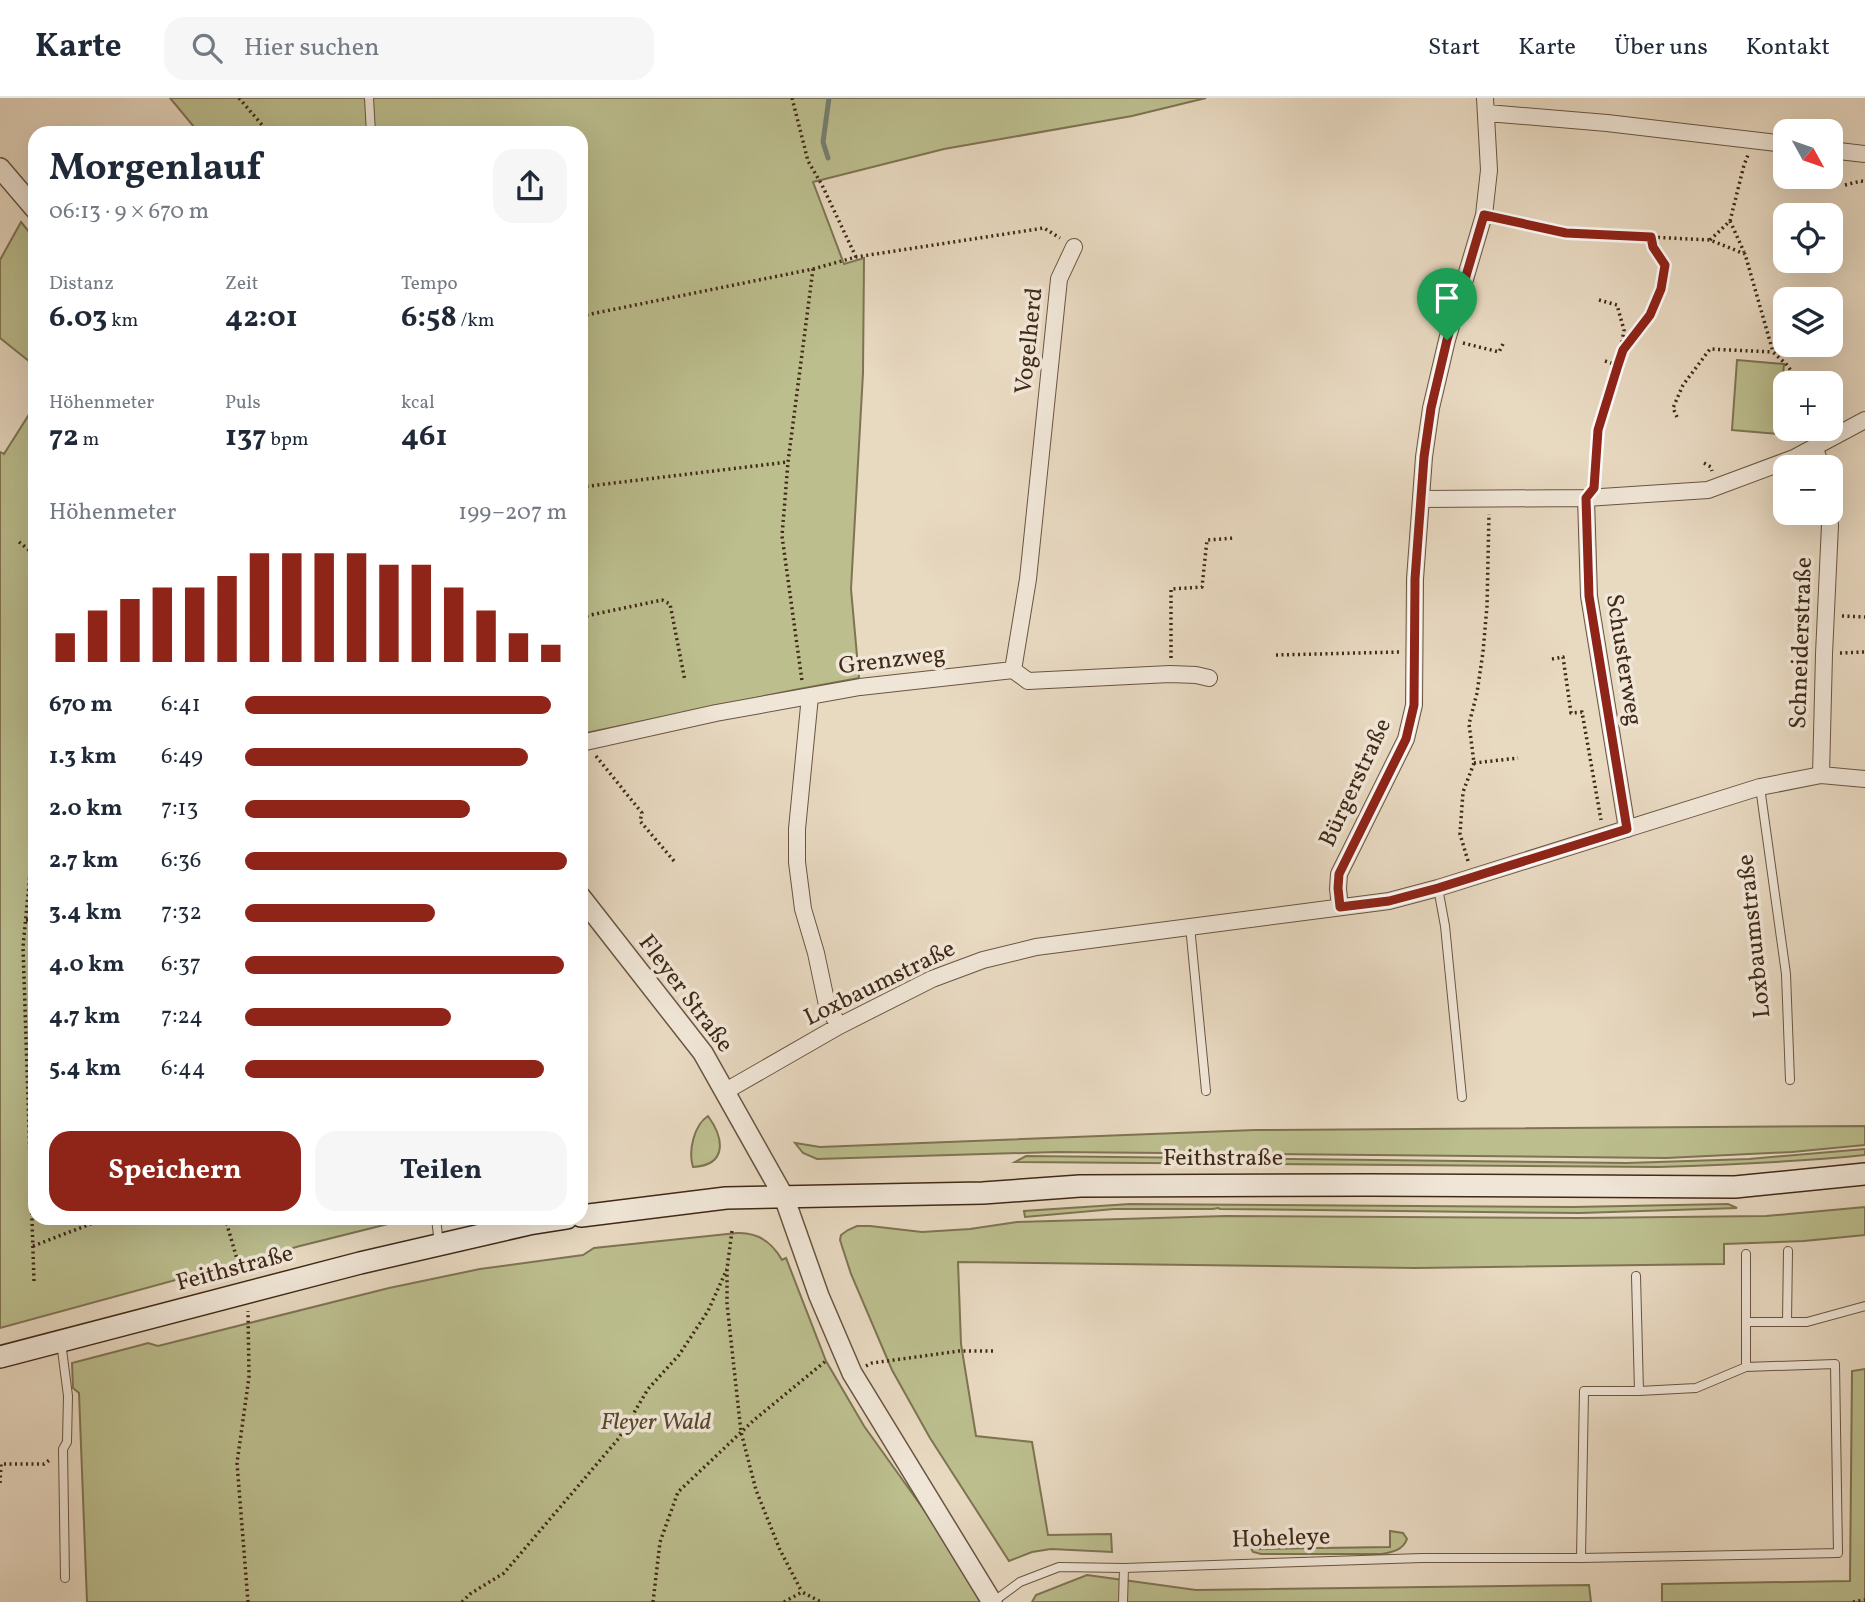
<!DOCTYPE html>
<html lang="de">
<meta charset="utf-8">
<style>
body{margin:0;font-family:Vollkorn,serif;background:#f6f6f7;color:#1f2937;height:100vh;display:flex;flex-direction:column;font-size:26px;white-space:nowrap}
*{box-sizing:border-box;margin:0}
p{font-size:23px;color:#747a83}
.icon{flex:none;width:38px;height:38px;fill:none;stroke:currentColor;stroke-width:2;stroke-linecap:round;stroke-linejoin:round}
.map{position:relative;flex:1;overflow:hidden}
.side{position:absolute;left:28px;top:28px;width:560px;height:1099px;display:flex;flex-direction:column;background:#fff;border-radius:21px;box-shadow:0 7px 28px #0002}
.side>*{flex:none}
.needle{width:46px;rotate:130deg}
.controls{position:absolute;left:1773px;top:21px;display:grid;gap:14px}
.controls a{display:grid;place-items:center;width:70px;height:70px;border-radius:14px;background:#fff;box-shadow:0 7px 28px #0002;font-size:35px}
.pin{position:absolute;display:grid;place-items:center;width:60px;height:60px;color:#fff;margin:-72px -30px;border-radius:50% 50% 50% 0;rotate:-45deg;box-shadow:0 0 7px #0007}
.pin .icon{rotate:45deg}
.round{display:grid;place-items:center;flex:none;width:74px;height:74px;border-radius:21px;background:#f6f6f7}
.summary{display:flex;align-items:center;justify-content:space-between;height:119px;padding:0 21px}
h1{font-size:38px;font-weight:700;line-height:52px}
.metrics{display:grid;grid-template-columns:repeat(3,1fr);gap:10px;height:119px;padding:7px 21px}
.metrics div{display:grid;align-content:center}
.metrics b{font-size:30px;font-weight:700}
.metrics small{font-size:19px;font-weight:400}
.metrics p{font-size:19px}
.chart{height:196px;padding:14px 21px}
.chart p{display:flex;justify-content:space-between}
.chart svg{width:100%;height:126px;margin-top:7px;stroke:#8f2418;stroke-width:6}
.cta{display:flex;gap:14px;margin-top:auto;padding:14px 21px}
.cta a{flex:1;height:80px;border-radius:21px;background:#8f2418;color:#fff;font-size:28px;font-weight:700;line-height:80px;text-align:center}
.cta a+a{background:#f6f6f7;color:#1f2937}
ul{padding:0 21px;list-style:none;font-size:23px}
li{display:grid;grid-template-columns:112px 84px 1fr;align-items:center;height:52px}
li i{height:18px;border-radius:9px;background:#8f2418}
header{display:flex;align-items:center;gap:42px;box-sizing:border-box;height:98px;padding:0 35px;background:#fff;border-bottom:2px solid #e0e1e3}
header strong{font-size:33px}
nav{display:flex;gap:38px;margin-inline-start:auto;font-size:24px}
.search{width:490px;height:63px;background:#f6f6f7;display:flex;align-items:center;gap:18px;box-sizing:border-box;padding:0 24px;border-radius:21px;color:#747a83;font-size:26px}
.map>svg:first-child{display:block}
.green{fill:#bcbe8e;stroke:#7e7452;stroke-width:2}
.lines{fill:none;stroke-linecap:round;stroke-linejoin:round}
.stream{stroke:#758072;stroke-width:5}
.service-casing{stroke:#6a5542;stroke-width:10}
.minor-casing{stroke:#6a5542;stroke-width:18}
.tertiary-casing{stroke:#6a5542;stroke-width:22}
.secondary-casing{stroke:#402917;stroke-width:24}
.path{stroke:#402917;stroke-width:3.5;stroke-dasharray:2 3.5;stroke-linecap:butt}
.service{stroke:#f0e6d7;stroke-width:8}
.minor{stroke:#f0e6d7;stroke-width:16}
.tertiary{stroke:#f0e6d7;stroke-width:19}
.secondary{stroke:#f0e6d7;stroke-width:21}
.route-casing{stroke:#fff;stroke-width:14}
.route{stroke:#8f2418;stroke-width:9}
.labels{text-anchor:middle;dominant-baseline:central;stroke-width:7;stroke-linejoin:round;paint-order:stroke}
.street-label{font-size:24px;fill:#402917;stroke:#f0e6d7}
.park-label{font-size:24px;font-style:italic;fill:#59472f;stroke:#f0e6d7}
</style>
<header>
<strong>Karte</strong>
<div class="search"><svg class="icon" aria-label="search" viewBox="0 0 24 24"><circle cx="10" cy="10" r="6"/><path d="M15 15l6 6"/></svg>Hier suchen</div>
<nav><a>Start</a><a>Karte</a><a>Über uns</a><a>Kontakt</a></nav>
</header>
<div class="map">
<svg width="1865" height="1504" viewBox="0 0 1865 1504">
<rect width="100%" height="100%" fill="#e8d9c1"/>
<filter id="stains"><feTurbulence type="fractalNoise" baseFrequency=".00286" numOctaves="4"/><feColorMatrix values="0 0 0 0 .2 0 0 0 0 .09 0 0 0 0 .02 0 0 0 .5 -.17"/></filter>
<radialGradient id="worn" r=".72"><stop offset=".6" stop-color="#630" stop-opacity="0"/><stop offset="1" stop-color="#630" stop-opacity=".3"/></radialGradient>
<!-- green -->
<path class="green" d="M170 0H1206L1132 18 944 51 813 84 844 166 864 160 863 275 851 491 859 580 794 592 581 636V35H199Z
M21 124 35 141V268L0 240V162Z
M1737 262 1784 266 1778 336 1732 332Z
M35 307V1120H412L300 1148 0 1230V354L4 356Z
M708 1018C724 1040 728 1067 693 1069 688 1053 694 1027 708 1018Z
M1865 1028V1047L1792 1054 1666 1060 1056 1054 817 1061 803 1055 795 1045 820 1049 1255 1032Z
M1865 1051V1057C1796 1064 1727 1067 1658 1069L1015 1064 1026 1058 1627 1065 1749 1061Z
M1130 1106 1573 1109 1728 1106 1737 1110 1580 1115 1220 1111 1218 1110 1213 1111H1114L1025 1119 1024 1113Z
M1865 1109V1137L1804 1143 1724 1146V1166L1415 1170 958 1164 961 1246 976 1338 1032 1344 1048 1437 1111 1436 1112 1454 1051 1451 1032 1454 1009 1463 930 1340 892 1272 851 1176 840 1142 841 1137 848 1132 857 1128H870L922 1134 970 1131 1017 1124 1226 1118 1578 1120 1766 1118Z
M737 1135C758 1134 772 1144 782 1162L786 1160 826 1263 864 1328 932 1423 972 1487 980 1504H87L79 1295 73 1290 72 1265 141 1247 148 1245 158 1248 389 1190 480 1171 583 1157 594 1150Z
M1865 1271V1504H1662V1486L1850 1483 1852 1273Z
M1390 1433 1403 1435 1407 1441C1403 1452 1393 1454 1382 1456H1261L1253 1454 1247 1444 1252 1436 1259 1435 1260 1451 1390 1449Z
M1087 1477 1196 1492 1589 1487 1591 1504H1032L1036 1497Z"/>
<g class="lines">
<!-- stream -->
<path class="stream" d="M828 60 823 44 829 0"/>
<defs>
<path id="service" d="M369 0 371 35
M1760 689 1786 876 1790 982
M1438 790 1445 828 1462 999
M1190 828 1206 993
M436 1120 439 1147
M1636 1178 1639 1293
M1746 1224H1807L1865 1208
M1787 1224 1788 1153
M61 1244 68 1298 67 1344 63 1351 65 1480
M1746 1269V1156
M993 1504 1020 1484 1059 1469 1124 1470 1422 1460H1581L1838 1455 1835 1266 1746 1269 1696 1290 1639 1293H1584L1581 1460
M1123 1504 1124 1470"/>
<path id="minor" d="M1487 15 1607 25 1785 46
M1830 52 1865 56
M1815 350 1821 369
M1586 400 1589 498 1627 731
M1422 401 1586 400 1708 392 1794 360 1865 322
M1013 572 1028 481 1059 181 1074 149
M810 598 797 731V764L803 811 816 855 827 907 839 928
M581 645 716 615 860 589 1013 572 1028 583 1170 576 1196 577 1209 580
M1821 677 1824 556 1830 427 1828 415
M1340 809 1338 791 1339 776 1406 641 1414 607 1415 481 1424 359 1431 310 1447 242 1484 117 1489 72 1485 0
M724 994 839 928 932 881 983 862 1036 849 1389 803 1438 790 1760 689 1821 677 1865 681"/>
<path id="tertiary" d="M0 70 35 111
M581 799 703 955 784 1099 819 1198 852 1275 992 1504"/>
<path id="secondary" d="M581 1118 726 1100 983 1095 1080 1088 1369 1087 1735 1089 1865 1076
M0 1259 360 1165 529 1126 567 1120"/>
</defs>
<!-- service casing -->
<use href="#service" class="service-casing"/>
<!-- minor casing -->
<use href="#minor" class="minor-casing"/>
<!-- tertiary casing -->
<use href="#tertiary" class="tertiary-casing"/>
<!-- secondary casing -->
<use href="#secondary" class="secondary-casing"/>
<!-- path -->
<path class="path" d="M239 0 269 35
M792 0 808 63 822 87 856 159
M1845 87 1861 83 1865 84
M1500 121 1566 135 1710 142 1745 156 1773 254 1787 267 1800 285
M1730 123 1744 154
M1710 142 1730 123 1744 67 1748 57
M813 171 856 159 1044 130 1060 140
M1599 202 1617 207 1624 232 1620 257
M581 218 813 171 788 364 782 438 802 583
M1463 245 1499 254 1504 244
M1605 263 1617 267
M1677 319 1673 310 1683 287 1710 251 1773 254
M1704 365 1711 369 1712 373
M1595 384 1598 332 1618 267 1623 252 1650 217 1661 191 1665 167 1653 149 1651 139
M581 389 788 364
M19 444 35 457
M1842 518 1865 519
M581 519 662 502 670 506 685 583
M1840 555 1865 554
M1276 557 1399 554
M1171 560V491L1202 489 1207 442 1235 440
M1552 561 1563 559 1571 615 1582 614 1601 722
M596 658 642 715 640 723 674 763
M1474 665 1518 660
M1468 763 1460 736 1463 694 1474 665 1469 626 1477 595 1483 554 1487 508 1489 416
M26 822H35
M225 1120 242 1178
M732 1133 727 1171V1206L741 1334 756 1392 780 1452 802 1494
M33 1148 106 1120
M34 1183 23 849 33 744 32 659 35 601
M866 1268 872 1265 959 1253H993
M0 1385 1 1366H44L51 1361
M248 1504 237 1365 249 1279 248 1213
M462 1504 470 1496 504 1475 619 1340 648 1291 679 1257 708 1213 727 1171
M653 1504 660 1444 678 1394 754 1322 827 1262
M784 1504 802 1494 821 1504
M1853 1504 1865 1502"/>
<!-- service -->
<use href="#service" class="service"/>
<!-- minor -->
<use href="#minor" class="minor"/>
<!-- tertiary -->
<use href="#tertiary" class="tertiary"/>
<!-- secondary -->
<use href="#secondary" class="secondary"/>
</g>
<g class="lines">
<defs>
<path id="route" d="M1484 117 1566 135 1651 139 1653 149 1665 167 1661 191 1650 217 1623 252 1618 267 1598 332 1594 390 1586 400 1589 498 1627 731 1438 790 1389 803 1340 809 1338 790 1339 776 1406 641 1414 607 1415 481 1424 359 1431 310 1447 242Z"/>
</defs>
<!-- route casing -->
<use href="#route" class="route-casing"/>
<!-- route -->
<use href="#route" class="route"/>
</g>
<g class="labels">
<!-- street labels -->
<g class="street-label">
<text transform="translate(1030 243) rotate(-84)">Vogelherd</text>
<text transform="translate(1802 545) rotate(-88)">Schneiderstraße</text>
<text transform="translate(1623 562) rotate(81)">Schusterweg</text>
<text transform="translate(892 563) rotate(-7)">Grenzweg</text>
<text transform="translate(1356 685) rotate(-65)">Bürgerstraße</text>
<text transform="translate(1755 838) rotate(-96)">Loxbaumstraße</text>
<text transform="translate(880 886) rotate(-26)">Loxbaumstraße</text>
<text transform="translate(685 896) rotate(53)">Fleyer Straße</text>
<text x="1223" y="1061">Feithstraße</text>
<text transform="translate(235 1171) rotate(-15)">Feithstraße</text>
<text transform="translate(1281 1441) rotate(-2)">Hoheleye</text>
</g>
<!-- park labels -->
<g class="park-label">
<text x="656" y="1325">Fleyer Wald</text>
</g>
</g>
<rect width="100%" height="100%" filter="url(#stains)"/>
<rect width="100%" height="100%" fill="url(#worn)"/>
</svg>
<div class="controls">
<a><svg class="needle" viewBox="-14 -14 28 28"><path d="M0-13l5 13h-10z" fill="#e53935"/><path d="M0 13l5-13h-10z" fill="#747a83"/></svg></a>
<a><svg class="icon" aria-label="locate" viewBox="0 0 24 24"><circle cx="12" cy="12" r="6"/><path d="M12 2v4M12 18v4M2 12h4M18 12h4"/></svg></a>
<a><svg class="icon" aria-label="layers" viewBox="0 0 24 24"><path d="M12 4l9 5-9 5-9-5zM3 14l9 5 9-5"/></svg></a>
<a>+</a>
<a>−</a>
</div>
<div class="pin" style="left:1447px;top:242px;background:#1e9e55"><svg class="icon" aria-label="arrive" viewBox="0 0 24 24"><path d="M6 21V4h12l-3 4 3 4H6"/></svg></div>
<section class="side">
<div class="summary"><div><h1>Morgenlauf</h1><p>06:13 · 9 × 670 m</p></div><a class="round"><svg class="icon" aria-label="share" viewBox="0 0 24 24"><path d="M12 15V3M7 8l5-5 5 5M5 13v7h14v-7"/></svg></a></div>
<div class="metrics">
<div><p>Distanz</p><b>6.03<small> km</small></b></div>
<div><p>Zeit</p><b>42:01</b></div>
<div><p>Tempo</p><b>6:58<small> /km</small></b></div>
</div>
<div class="metrics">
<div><p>Höhenmeter</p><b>72<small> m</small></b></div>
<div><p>Puls</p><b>137<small> bpm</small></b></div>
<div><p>kcal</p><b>461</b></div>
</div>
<div class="chart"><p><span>Höhenmeter</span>199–207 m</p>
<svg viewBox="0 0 160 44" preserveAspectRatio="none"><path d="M5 44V34M15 44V26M25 44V22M35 44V18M45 44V18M55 44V14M65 44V6M75 44V6M85 44V6M95 44V6M105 44V10M115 44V10M125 44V18M135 44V26M145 44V34M155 44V38"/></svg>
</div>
<ul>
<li><b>670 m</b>6:41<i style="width:95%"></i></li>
<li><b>1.3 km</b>6:49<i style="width:88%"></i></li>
<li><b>2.0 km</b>7:13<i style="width:70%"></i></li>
<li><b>2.7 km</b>6:36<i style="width:100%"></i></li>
<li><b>3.4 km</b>7:32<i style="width:59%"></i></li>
<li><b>4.0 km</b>6:37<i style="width:99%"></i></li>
<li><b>4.7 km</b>7:24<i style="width:64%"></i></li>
<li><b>5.4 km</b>6:44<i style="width:93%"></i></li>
</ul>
<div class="cta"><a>Speichern</a><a>Teilen</a></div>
</section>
</div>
